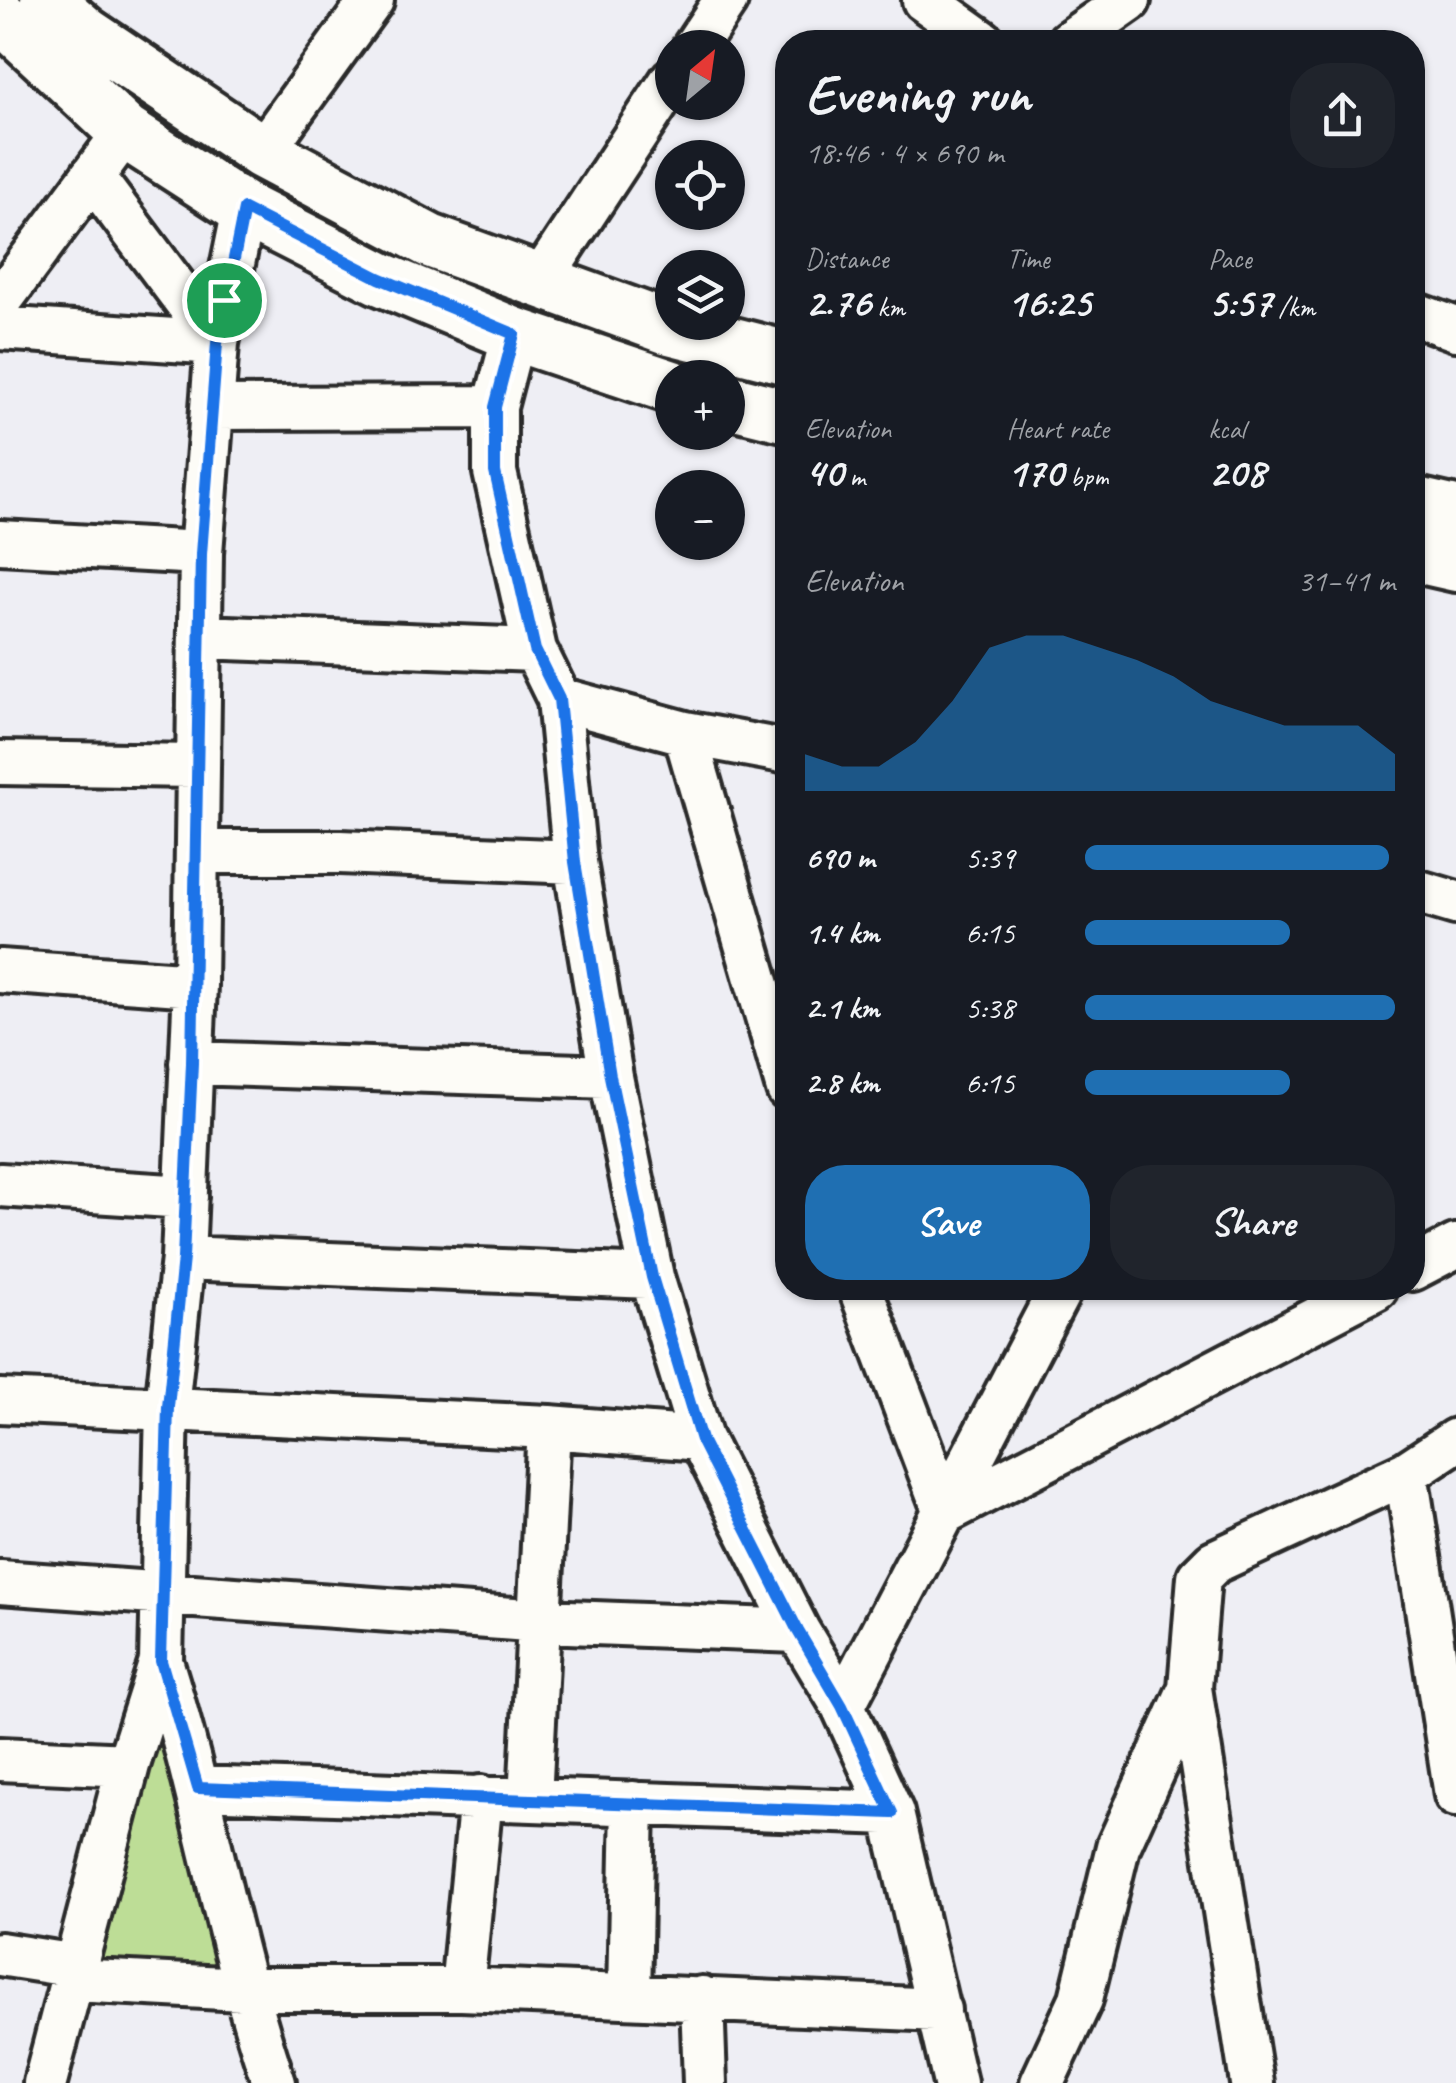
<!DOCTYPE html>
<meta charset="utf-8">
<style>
body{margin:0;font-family:Caveat,sans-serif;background:#20242c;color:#f1f3f6;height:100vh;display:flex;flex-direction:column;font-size:38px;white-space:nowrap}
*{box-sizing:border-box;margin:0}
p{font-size:32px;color:#9ea1a6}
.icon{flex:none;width:55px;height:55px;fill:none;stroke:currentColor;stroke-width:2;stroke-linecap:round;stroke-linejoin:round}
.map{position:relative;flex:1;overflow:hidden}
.panel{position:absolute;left:775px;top:30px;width:650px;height:1270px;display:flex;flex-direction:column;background:#171b24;border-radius:40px;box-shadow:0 2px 8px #0004}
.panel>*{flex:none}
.needle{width:65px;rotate:29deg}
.fabs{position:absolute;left:655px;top:30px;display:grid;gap:20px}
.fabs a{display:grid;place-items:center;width:90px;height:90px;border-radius:50%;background:#171b24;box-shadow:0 2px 8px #0004;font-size:50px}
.pin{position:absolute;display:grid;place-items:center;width:85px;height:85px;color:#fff;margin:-42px;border:5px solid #fff;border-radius:50%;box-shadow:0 2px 10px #0007}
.round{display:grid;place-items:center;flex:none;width:105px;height:105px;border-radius:40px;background:#20242c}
.headline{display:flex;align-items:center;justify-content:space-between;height:170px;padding:0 30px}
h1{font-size:55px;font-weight:700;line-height:75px}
.stats{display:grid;grid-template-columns:repeat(3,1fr);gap:15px;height:170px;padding:10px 30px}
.stats div{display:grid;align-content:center}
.stats b{font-size:42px;font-weight:700}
.stats small{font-size:28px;font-weight:400}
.stats p{font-size:28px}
.chart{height:280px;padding:20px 30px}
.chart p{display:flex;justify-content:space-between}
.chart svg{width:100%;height:180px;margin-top:10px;fill:#1f6fb2;opacity:.7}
.action{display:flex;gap:20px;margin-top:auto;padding:20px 30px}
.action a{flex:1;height:115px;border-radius:40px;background:#1f6fb2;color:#fff;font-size:40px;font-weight:700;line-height:115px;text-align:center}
.action a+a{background:#20242c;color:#f1f3f6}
ul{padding:0 30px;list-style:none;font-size:32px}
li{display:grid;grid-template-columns:160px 120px 1fr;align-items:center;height:75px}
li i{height:25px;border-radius:12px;background:#1f6fb2}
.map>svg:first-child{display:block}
.green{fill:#bddd96;stroke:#748460;stroke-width:2.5}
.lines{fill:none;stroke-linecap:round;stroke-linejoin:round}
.minor-casing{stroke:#2b2b2b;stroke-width:50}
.major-casing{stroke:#2b2b2b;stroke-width:60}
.minor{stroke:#fdfcf7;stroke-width:42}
.major{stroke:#fdfcf7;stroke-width:52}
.route-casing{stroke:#fff;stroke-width:20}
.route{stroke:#1a73e8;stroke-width:12}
</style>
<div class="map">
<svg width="1456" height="2083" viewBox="0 0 1456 2083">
<rect width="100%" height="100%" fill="#eeeef4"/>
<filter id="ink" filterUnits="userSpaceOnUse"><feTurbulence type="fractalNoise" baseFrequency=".01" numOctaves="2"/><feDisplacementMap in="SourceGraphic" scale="20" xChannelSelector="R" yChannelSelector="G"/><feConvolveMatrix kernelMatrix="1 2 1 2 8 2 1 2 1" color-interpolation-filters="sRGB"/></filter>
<g filter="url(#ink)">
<!-- green -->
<path class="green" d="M159 1693 219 1972 98 1965Z"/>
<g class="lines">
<defs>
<path id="minor" d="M924 0 983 42
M1069 42 1129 0
M694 48 726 0
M262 152 372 0
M92 176 217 343
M540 281 672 80
M0 301 125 132
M1412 313 1456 329
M0 328 217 343
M514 334 495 407V472L535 650 559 699 575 862 611 1077 652 1277 701 1439 798 1631 843 1706 892 1813 955 2083
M215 408 495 407
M0 542 201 553
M201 637 535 650
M559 699 685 733 788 752
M685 733 788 1089
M0 763 196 766
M197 852H340L575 862
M1412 890 1456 903
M0 971 195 985
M191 1063 611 1077
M0 1185 186 1197
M183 1258 652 1277
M1412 1269 1456 1246
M860 1288 945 1512 1376 1288
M0 1401 549 1427 701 1439
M1406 1473 1456 1795
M0 1582 542 1621 798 1631
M161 1661C205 1801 227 1945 274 2083
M1190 1688 1252 2083
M843 1706 1061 1288
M0 1759 128 1765
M198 1788 892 1813
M530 1799 549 1427
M0 1954 76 1966
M74 1980 242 1989H462L939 2010
M462 1989 481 1797
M629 1996 633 1803
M702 1998 705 2083
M45 2083 128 1765 161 1661 167 1407 183 1258 195 985 201 553 217 343 244 209
M1042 2083 1081 1999 1118 1847 1190 1688 1199 1577 1214 1562 1406 1473 1456 1440"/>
<path id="major" d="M47 0 85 33 262 152 430 241 666 327 788 358
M0 15 125 132 244 209 379 278 514 334 672 387
M728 401 788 416
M1412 503 1456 513
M1412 555 1456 565"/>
</defs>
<!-- minor casing -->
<use href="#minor" class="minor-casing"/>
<!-- major casing -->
<use href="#major" class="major-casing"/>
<!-- minor -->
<use href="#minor" class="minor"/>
<!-- major -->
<use href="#major" class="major"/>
</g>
</g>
<g class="lines" filter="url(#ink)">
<defs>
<path id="route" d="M244 209 379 278 514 334 495 407V472L535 650 559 699 575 862 610 1076 652 1277 701 1440 798 1631 842 1706 892 1813 198 1788 161 1661 168 1407 183 1258 192 1063 201 554 217 343Z"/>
</defs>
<!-- route casing -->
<use href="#route" class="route-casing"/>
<!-- route -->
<use href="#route" class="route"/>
</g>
</svg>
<div class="fabs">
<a><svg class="needle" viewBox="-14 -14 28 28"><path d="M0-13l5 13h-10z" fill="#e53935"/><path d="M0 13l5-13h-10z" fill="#9ea1a6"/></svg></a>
<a><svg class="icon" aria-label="locate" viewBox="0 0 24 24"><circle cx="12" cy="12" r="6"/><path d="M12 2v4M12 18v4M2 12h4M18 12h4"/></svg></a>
<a><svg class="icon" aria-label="layers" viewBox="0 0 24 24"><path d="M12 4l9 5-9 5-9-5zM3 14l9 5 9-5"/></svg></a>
<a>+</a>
<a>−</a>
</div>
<div class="pin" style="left:224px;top:300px;background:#1e9e55"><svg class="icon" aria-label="arrive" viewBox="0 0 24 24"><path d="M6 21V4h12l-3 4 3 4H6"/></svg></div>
<section class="panel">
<div class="headline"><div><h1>Evening run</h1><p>18:46 · 4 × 690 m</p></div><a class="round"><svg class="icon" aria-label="share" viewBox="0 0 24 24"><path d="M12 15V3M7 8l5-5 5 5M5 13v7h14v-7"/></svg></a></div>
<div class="stats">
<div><p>Distance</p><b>2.76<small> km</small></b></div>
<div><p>Time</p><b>16:25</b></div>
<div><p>Pace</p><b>5:57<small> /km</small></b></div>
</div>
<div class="stats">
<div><p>Elevation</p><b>40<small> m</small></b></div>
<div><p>Heart rate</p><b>170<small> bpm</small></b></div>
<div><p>kcal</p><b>208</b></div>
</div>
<div class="chart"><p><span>Elevation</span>31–41 m</p>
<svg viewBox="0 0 160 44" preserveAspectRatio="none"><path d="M0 44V35L10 38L20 38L30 32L40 22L50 9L60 6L70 6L80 9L90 12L100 16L110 22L120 25L130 28L140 28L150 28L160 35V44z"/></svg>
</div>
<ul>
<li><b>690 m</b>5:39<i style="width:98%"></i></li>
<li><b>1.4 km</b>6:15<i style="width:66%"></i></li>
<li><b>2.1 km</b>5:38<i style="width:100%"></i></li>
<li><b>2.8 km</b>6:15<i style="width:66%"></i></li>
</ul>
<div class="action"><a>Save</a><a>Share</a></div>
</section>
</div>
